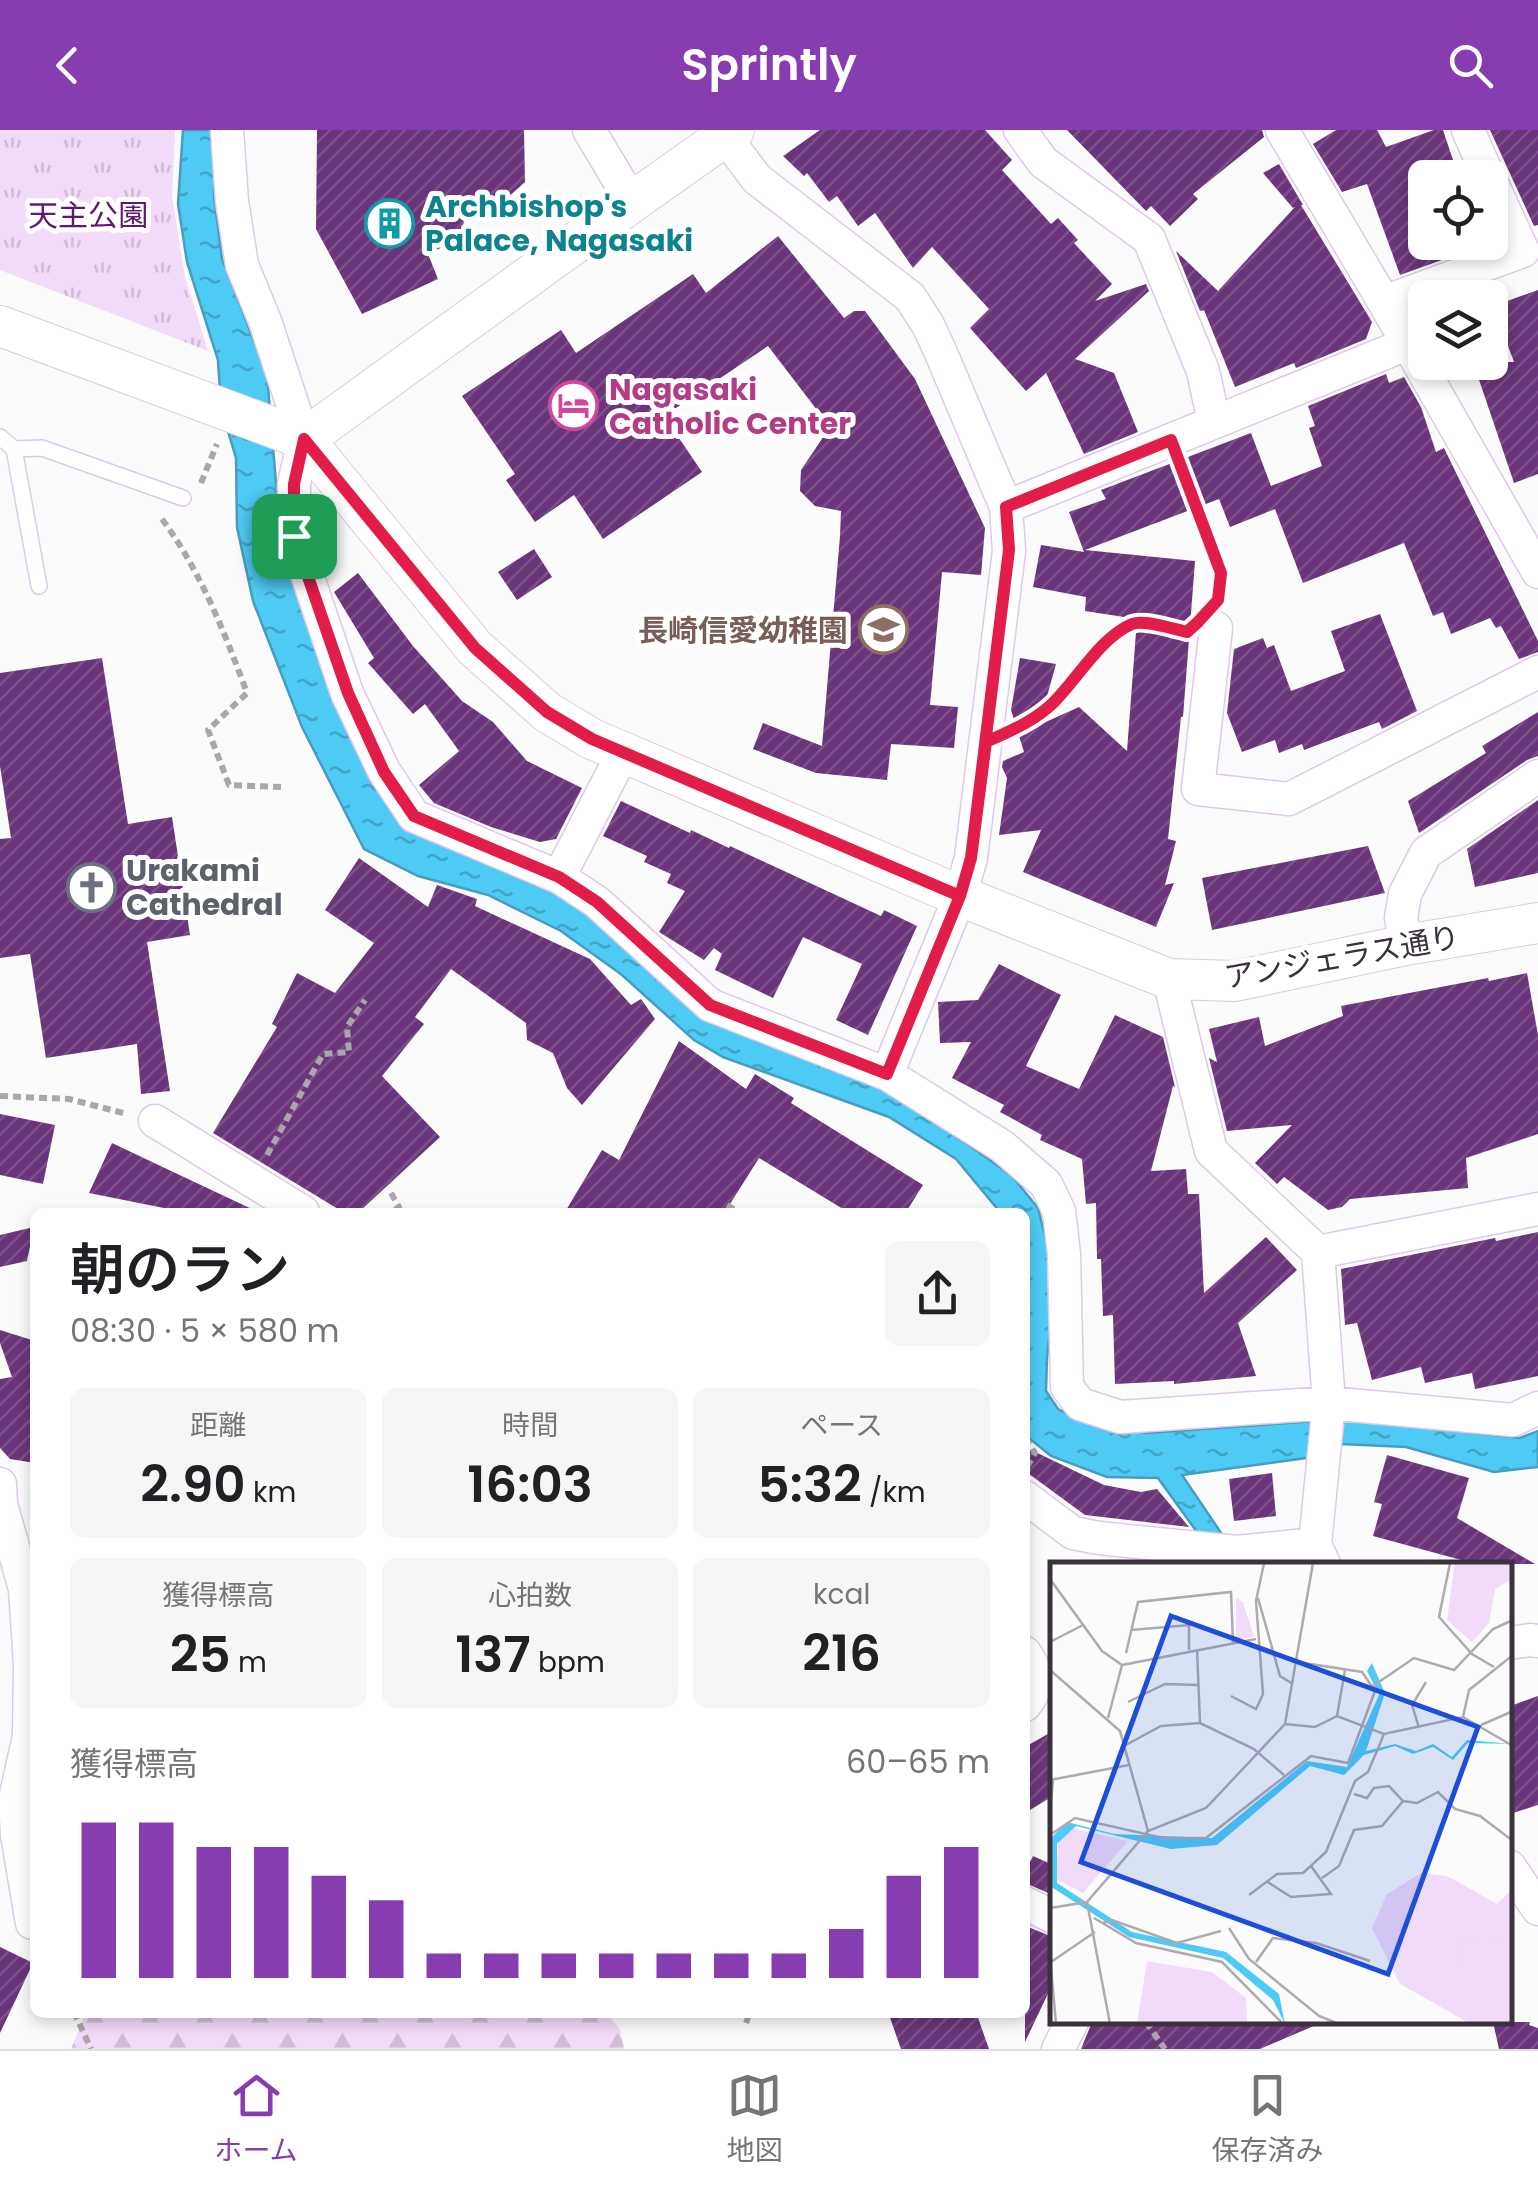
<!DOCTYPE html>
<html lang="ja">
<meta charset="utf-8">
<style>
body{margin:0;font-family:Poppins,"Noto Sans JP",sans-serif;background:#f6f6f6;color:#202124;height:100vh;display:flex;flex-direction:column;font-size:38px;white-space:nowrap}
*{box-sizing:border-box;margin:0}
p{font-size:32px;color:#757577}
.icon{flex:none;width:55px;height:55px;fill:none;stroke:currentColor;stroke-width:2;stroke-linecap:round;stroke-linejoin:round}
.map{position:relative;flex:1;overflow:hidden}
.drawer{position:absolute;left:30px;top:1078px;width:1000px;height:810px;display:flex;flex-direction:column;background:#fff;border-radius:15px;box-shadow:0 5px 15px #0003}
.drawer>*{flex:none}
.fabs{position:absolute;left:1408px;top:30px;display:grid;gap:20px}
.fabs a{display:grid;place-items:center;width:100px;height:100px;border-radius:15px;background:#fff;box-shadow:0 5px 15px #0003;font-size:50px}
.pin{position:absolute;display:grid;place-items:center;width:85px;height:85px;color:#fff;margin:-42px;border-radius:20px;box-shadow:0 5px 15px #0006}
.round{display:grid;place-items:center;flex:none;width:105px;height:105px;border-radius:15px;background:#f6f6f6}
.head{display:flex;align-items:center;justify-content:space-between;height:170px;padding:0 40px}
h1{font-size:55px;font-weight:600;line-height:75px}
.stats{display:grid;grid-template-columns:repeat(3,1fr);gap:15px;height:170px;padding:10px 40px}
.stats div{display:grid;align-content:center;border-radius:15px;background:#f6f6f6;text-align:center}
.stats b{font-size:50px;font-weight:600}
.stats small{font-size:28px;font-weight:400}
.stats p{font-size:28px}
.chart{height:280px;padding:20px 40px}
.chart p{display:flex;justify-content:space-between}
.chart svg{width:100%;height:180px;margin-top:10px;stroke:#853daf;stroke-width:6}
header{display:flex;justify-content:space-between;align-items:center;height:130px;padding:0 40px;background:#853daf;color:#fff;font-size:45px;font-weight:600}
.tab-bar{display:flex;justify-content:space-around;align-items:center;height:140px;border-top:2px solid #e0e0e0;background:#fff;font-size:28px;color:#757577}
.tab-bar a{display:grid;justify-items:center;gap:5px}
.tab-bar .on{color:#853daf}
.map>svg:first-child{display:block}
.forest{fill:url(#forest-firs)}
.park{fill:url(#park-tufts)}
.water{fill:url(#water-ripples);stroke:#489dbe;stroke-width:2.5}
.building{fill:url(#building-hatch)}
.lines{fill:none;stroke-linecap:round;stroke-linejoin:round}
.service-casing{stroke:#e0c9e8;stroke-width:18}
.minor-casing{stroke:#e0c9e8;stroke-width:35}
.tertiary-casing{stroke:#e0c9e8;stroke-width:42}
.path{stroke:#aaa6ab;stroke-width:6;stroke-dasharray:8 5;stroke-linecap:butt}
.service{stroke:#fff;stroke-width:15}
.minor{stroke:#fff;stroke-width:32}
.tertiary{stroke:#fff;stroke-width:40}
.route-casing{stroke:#fff;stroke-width:20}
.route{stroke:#e11d48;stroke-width:12}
.labels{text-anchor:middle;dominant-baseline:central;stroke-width:10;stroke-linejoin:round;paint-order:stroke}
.culture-label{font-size:30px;font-weight:bold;fill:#0d838f;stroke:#fff;text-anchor:start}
.park-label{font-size:30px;fill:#601873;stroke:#fff}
.hotel-label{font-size:30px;font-weight:bold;fill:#b23c85;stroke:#fff;text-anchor:start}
.education-label{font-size:30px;font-weight:bold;fill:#785e54;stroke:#fff;text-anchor:end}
.worship-label{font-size:30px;font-weight:bold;fill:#5b616d;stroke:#fff;text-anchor:start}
.street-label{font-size:30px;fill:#3a313d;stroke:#fff}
.inset-road{fill:none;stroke:#aeaaaf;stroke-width:2.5}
.view{fill:#1d4ed8;fill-opacity:0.15;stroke:#1d4ed8;stroke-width:5}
.inset-edge{fill:none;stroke:#3a313d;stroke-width:5}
</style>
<header><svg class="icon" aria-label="back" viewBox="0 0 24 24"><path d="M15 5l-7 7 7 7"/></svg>Sprintly<svg class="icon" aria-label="search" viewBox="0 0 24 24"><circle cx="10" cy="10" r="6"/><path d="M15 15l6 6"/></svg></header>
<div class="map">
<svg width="1538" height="1919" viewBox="0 0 1538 1919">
<defs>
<pattern id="forest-firs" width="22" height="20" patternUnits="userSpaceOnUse" patternTransform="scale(2.5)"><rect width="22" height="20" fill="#f2daf9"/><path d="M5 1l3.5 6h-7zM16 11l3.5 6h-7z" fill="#d0bcd6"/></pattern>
<pattern id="park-tufts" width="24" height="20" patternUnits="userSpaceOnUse" patternTransform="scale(2.5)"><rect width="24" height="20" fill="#f2daf9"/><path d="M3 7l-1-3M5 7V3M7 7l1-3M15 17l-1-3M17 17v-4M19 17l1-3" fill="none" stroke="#d0bcd6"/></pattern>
<pattern id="water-ripples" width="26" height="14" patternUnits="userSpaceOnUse" patternTransform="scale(2.5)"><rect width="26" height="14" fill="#4ecbf5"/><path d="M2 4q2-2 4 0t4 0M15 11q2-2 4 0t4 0" fill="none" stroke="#42a5c8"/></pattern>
<pattern id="building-hatch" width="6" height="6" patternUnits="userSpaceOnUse" patternTransform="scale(2.5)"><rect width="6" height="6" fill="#6a357a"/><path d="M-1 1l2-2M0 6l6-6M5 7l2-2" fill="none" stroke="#7c5189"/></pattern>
</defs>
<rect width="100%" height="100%" fill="#fbfbfb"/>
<!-- forest -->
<path class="forest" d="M86 1883H606L620 1899 624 1919H71Z"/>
<!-- park -->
<path class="park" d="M0 0H175L172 66 185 147 208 221 0 140Z"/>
<!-- water -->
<path class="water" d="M183 0H215L214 67 222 129 267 244 281 414 391 675 575 770 834 934 903 968 1012 1046 1038 1078 1049 1121 1052 1181 1047 1228 1046 1261 1058 1279 1078 1289 1110 1298 1147 1303 1345 1289 1520 1308 1538 1301V1337L1494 1342 1406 1317 1341 1314 1306 1328 1182 1345 1242 1434H1220L1158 1348 1107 1347 1051 1326 1025 1305V1082H1000L956 1029 889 987 723 927 694 910 622 845 561 801 488 765 418 746 364 719 302 597 253 471 237 397 236 328 221 278 218 230 187 132 178 74Z"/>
<!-- building -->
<path class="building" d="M317 0H524L525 52 487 86 464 85 463 107 428 124 438 149 362 184 316 99Z
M820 0H985L1012 30 1002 40 1051 94 1058 88 1078 110 1074 113 1112 154 1095 171 1146 154 1149 161 1075 229 1114 243 1138 302 1084 324 1046 243 1026 261 970 198 989 179 932 117 913 138 875 83 858 96 837 66 829 72 807 43 804 46 783 26Z
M1067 0H1262L1264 7 1193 64 1198 69 1170 96 1151 76 1146 81Z
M1336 0H1377L1386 17 1434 0H1443L1459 48H1425V112H1448L1453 126 1400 145 1367 54 1342 62 1313 14Z
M1490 0H1538V95L1534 96Z
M1279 34 1303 75H1301L1372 192 1366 209 1296 238 1294 233 1235 257 1204 180 1200 181 1176 121 1218 161 1295 77 1293 78 1263 43Z
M778 106 844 188 854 181H865L915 249 985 398 981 445 942 442 930 575 958 577 954 618 891 614 887 650 816 643 753 619 763 593 822 616 840 406 841 381 815 376 800 361 801 340 830 297 768 216 664 286 702 342 603 409 574 365 535 392 506 350 515 344 462 266 561 200 576 223 693 144 706 163Z
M1538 160V344L1514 353 1473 232H1514L1493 176Z
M1386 244 1389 253 1404 247 1421 277 1436 322 1444 318 1538 511V522L1519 529 1501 496 1496 498 1490 488 1451 504 1443 482 1433 486 1404 413 1303 453 1275 379 1230 397 1219 369 1085 420 1195 431 1183 587H1181L1168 709 1176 711 1165 755 1174 753 1156 797 1023 742 1041 700 999 705 1007 648 1002 637 1003 631 1024 622 1011 580 1020 528 1056 534 1039 595 1079 577 1127 621 1137 489 1085 481 1086 467 1033 457 1041 415 1084 422 1069 382 1106 369 1101 360 1251 303 1271 356 1322 336 1309 298 1315 296 1308 276Z
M534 419 552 447 517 470 498 442Z
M358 443 413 516 462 571 493 592 527 631 582 658 556 709 540 712 491 697 434 673 419 655 459 621 425 574 413 584 368 533 374 528 334 462Z
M1380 484 1417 581 1382 599 1379 592 1304 620 1302 614 1279 623 1275 610 1242 622 1227 583 1234 519 1263 508 1267 518 1274 515 1291 561 1345 541 1331 501Z
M102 528 128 694 172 687 190 805 147 812 170 961 141 964 137 914 46 928 30 824 0 828V709L11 708 0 636V543Z
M1538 582V626L1527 630 1419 703 1408 671 1486 623 1482 616Z
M1538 670V743L1475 757 1467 719Z
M621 671 690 703 691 700 729 718 730 716 881 786 884 780 917 796 868 905 836 890 862 834 803 807 773 868 715 840 722 824 714 818 704 830 659 802 685 761 667 753 671 744 644 732 647 726 603 706Z
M1368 716 1385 763 1212 800 1202 748Z
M359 728 428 777 437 755 477 769 475 776 590 829 631 875 641 869 655 889 582 975 567 958 553 923 527 910 526 893 451 839 415 887 424 894 382 946 440 1007 359 1082H343L213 1003 277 897 272 894 297 843 335 863 374 813 325 780Z
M999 834 1061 865 1026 936 1079 959 1115 885 1163 907 1175 957 1173 956 1151 1041 1186 1039 1188 1064H1199L1204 1163 1266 1107 1297 1140 1238 1193 1256 1246 1174 1254V1251L1115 1254 1113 1185 1103 1186 1101 1129H1097L1096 1073 1086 1074 1082 1029 1040 1010 1042 1005 1000 982 1004 975 952 948 971 912 940 913 938 872 978 870Z
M1527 843 1538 905V1004L1466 1028 1468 1058 1350 1069 1342 1077 1328 1080 1284 1047 1277 1054 1255 1033 1292 995 1227 1001 1209 928 1217 932 1209 899 1259 887 1265 916 1343 886 1341 876 1488 848 1489 851Z
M679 911 746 959 755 944 794 968 791 973 923 1055 906 1082H848L759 1028 725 1082H565L602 1020 619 1030Z
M0 984 55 995 43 1054 0 1045Z
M112 1013 169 1040 258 1082H184L89 1063Z
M34 1097 27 1131 0 1137V1105Z
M1538 1102V1246L1475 1259 1472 1243 1425 1253 1421 1237 1372 1250 1357 1193 1345 1195 1341 1139 1495 1108 1496 1111Z
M0 1200 35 1211V1333L10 1329 0 1318V1249L12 1247 0 1213Z
M1025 1317 1104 1355 1141 1362 1157 1359 1189 1397 1085 1385 1025 1341Z
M1387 1325 1469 1348 1457 1388 1535 1434H1476L1373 1406 1382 1374 1374 1372Z
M1272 1343 1276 1386 1234 1391 1229 1349Z
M1538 1566V1675L1510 1684V1576Z
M1053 1601V1666L1025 1683V1617Z
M1033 1726 1053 1735V1765L1025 1753V1742Z
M1028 1797 1053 1807V1853L1025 1912V1801Z
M0 1817 33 1833 0 1903Z
M888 1882H976L989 1919H901Z
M1092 1892H1323L1260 1919H1081Z
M1493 1892H1530L1529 1895 1538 1898V1919H1499Z"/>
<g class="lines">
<defs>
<path id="service" d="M0 307 14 319 39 456
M14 319 42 318 183 368"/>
<path id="minor" d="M227 0 232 71 242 135 265 191 304 309 294 354V406L347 563 384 641 414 686 559 747 597 772 710 875 887 944 1002 1016 1046 1054 1059 1081 1064 1124 1067 1257 1080 1274 1120 1287 1329 1273 1513 1290 1538 1278
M589 0 632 72
M1020 0 1043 32 1149 109 1203 241 1214 292
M1282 0 1384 172 1538 442
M1468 0 1489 48
M725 7 757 49 910 167 928 195 941 223 1006 377 1009 421 971 728 960 766 887 944
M1384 172 1523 121 1490 49
M1006 377 1407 214
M1216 498 1198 659 1289 669 1538 542
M559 747 623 623
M1406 815 1401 788 1405 764 1426 723 1538 646
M1169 849 1211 1021 1318 1122 1329 1273 1315 1414 1324 1434
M155 991 303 1082
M1318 1122 1538 1079
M0 1354 1 1374 25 1459 30 1535 29 1606 15 1669 17 1705 32 1793
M1025 1367 1073 1403 1099 1408 1237 1422 1315 1414
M1510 1513 1530 1510 1538 1511
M1025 1523C1039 1544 1041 1555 1025 1575
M1510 1737 1538 1779
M1025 1773 1053 1787
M1058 1919 1072 1892"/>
<path id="tertiary" d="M0 196 304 309 475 518 547 582 592 609 960 766 1169 849 1235 851 1406 815 1538 793
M304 309 632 72 734 0"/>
</defs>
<!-- service casing -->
<use href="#service" class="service-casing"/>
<!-- minor casing -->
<use href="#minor" class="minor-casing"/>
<!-- tertiary casing -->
<use href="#tertiary" class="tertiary-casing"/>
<!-- path -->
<path class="path" d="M1183 341 1221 443 1219 467
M201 353 217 314
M162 389C201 442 224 501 247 563L208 600 229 655 283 657
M1019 597 1051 575 1078 546 1097 520 1132 494 1141 492 1184 501
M0 966 69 969 127 984
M267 1025 323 924 349 922 347 897 365 870
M391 1063 399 1077 392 1082
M727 1075 738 1082
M1025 1308 1035 1323 1027 1337
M74 1882 91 1919
M1146 1892 1165 1919
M746 1893 750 1882"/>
<!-- service -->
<use href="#service" class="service"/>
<!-- minor -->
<use href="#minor" class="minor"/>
<!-- tertiary -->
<use href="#tertiary" class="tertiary"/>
</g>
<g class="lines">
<defs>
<path id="route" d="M294 406 348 563 384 642 414 686 559 747 597 772 710 875 887 944 960 766 971 728 986 612C1010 601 1035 591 1054 572 1078 548 1101 507 1132 494 1144 489 1174 499 1187 502L1198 492 1218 470 1221 443 1171 310 1006 377 1009 420 971 728 960 766 592 609 547 582 475 518 304 309 294 354V406"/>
</defs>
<!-- route casing -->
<use href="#route" class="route-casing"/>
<!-- route -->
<use href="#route" class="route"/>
</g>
<!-- icons -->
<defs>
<symbol id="building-ring" viewBox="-11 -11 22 22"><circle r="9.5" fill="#fff" stroke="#0f9aa8" stroke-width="1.5"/><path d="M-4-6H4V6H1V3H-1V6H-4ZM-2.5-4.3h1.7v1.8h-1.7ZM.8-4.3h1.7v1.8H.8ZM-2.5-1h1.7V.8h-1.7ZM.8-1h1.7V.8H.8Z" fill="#0f9aa8"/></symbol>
<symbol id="hotel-ring" viewBox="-11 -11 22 22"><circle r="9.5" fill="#fff" stroke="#d1479c" stroke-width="1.5"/><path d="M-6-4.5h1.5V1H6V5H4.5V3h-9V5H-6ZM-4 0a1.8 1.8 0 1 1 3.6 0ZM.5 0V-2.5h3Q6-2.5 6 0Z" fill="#d1479c"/></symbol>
<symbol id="school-ring" viewBox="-11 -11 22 22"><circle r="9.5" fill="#fff" stroke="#8d6e63" stroke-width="1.5"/><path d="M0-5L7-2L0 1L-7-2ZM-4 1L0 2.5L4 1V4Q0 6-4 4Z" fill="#8d6e63"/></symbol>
<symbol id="church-ring" viewBox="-11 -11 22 22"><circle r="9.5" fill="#fff" stroke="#6b7280" stroke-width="1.5"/><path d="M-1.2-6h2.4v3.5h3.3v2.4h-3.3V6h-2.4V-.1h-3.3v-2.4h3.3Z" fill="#6b7280"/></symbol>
</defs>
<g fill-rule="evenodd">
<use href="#building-ring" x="362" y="66" width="55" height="55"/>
<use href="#hotel-ring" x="546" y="248" width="55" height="55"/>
<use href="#school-ring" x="856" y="472" width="55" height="55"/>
<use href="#church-ring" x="64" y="730" width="55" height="55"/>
</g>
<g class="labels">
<!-- culture labels -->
<g class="culture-label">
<text x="425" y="76">Archbishop's<tspan x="425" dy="34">Palace, Nagasaki</tspan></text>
</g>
<!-- park labels -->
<g class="park-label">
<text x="88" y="85">天主公園</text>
</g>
<!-- hotel labels -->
<g class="hotel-label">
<text x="609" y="259">Nagasaki<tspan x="609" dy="34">Catholic Center</tspan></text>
</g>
<!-- education labels -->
<g class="education-label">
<text x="848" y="500">長崎信愛幼稚園</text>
</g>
<!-- worship labels -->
<g class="worship-label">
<text x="126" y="740">Urakami<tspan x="126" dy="34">Cathedral</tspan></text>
</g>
<!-- street labels -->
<g class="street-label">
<text transform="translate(1342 827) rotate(-10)">アンジェラス通り</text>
</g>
</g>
<!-- overview -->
<g transform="translate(1050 1432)">
<rect width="462" height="462" fill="#fbfbfb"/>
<path d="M371 311 397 314 447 342 462 327V462H421L350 422 322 366 337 332Z" fill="#f2daf9"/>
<path d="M405 1H462V17L445 27 439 61 422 80 397 58Z" fill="#f2daf9"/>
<path d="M186 36 193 40 204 75 186 77ZM21 266 78 279 33 331 6 317 8 282ZM409 379 462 380V401L417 404 406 398Z" fill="#f2daf9"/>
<path d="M97 399 162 410 196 436 197 462H87Z" fill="#f2daf9"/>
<path d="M322 101 335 131 316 189 345 182 366 189 383 182 402 195 417 178 462 182 418 181 403 198 383 185 363 192 345 184 314 193 294 213 260 204 167 283 121 287 26 264 7 282V321L82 370 176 390 229 432 235 462 223 438 173 396 79 375 0 324V277L17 260 64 272 162 276 257 199 297 205 329 133 317 109Z" fill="#4ecbf5"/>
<path class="inset-road" d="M400 1 389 55 422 92 444 105M0 17 52 89 72 103M208 36 230 114 243 122M81 68 139 63V88M0 80 33 63M147 87 150 161M76 91 88 40 181 30 183 81M72 103 206 77M0 108 70 169 98 269M323 124 364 96 404 108 443 67 463 58M181 134 206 147 213 132 206 39 214 1M78 140 115 122 148 123M287 154 295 108M413 155 419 128 463 93M58 156 72 103M235 162 265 165 287 154 334 172 413 155 463 184M431 163 463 149M369 166 362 143 376 120M74 184 111 164 150 161 204 187 234 213M0 218 79 203M304 232 317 236 324 226 339 224 353 239 367 241 388 230 405 247 430 254 463 279M0 251 3 218M0 273 25 256 113 276H156L261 194 298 201 325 129 312 110 247 100M272 316 289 304 304 268 332 264 353 239M216 319 241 335 281 332 261 304M199 333 227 312 253 311 276 290 305 219 318 210 334 172M37 340 60 462M0 346 37 340 98 269 156 246 235 162 263 1M44 356 86 381 172 400 233 462M53 361 62 358 127 381 171 369M179 366 199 397 269 454 289 462M0 394 6 462M1 400 45 370M206 400 223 376 266 381 320 399"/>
<path class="view" d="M121 54 428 165 338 412 31 300Z"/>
<rect width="462" height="462" class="inset-edge"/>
</g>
</svg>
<div class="fabs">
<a><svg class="icon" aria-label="locate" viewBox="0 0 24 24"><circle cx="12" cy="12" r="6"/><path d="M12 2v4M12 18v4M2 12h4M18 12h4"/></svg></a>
<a><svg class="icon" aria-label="layers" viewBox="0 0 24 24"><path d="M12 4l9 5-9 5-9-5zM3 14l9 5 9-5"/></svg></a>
</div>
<div class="pin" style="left:294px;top:406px;background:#1e9e55"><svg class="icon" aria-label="arrive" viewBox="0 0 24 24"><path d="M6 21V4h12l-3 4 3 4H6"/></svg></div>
<section class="drawer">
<div class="head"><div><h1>朝のラン</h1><p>08:30 · 5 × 580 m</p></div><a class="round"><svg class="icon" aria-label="share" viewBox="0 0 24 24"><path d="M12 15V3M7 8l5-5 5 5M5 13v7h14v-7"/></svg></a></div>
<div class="stats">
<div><p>距離</p><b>2.90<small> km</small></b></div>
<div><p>時間</p><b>16:03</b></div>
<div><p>ペース</p><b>5:32<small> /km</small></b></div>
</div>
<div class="stats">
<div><p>獲得標高</p><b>25<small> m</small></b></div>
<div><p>心拍数</p><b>137<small> bpm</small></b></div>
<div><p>kcal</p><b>216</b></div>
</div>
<div class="chart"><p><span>獲得標高</span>60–65 m</p>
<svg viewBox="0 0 160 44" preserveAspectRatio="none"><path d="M5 44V6M15 44V6M25 44V12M35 44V12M45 44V19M55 44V25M65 44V38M75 44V38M85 44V38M95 44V38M105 44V38M115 44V38M125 44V38M135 44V32M145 44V19M155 44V12"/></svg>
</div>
</section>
</div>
<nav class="tab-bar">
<a class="on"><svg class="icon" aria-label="home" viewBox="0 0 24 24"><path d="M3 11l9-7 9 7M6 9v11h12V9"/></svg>ホーム</a>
<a><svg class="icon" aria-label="map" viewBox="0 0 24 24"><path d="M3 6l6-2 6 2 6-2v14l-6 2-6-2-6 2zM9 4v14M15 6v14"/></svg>地図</a>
<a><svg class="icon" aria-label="saved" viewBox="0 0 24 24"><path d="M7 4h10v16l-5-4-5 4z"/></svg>保存済み</a>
</nav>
